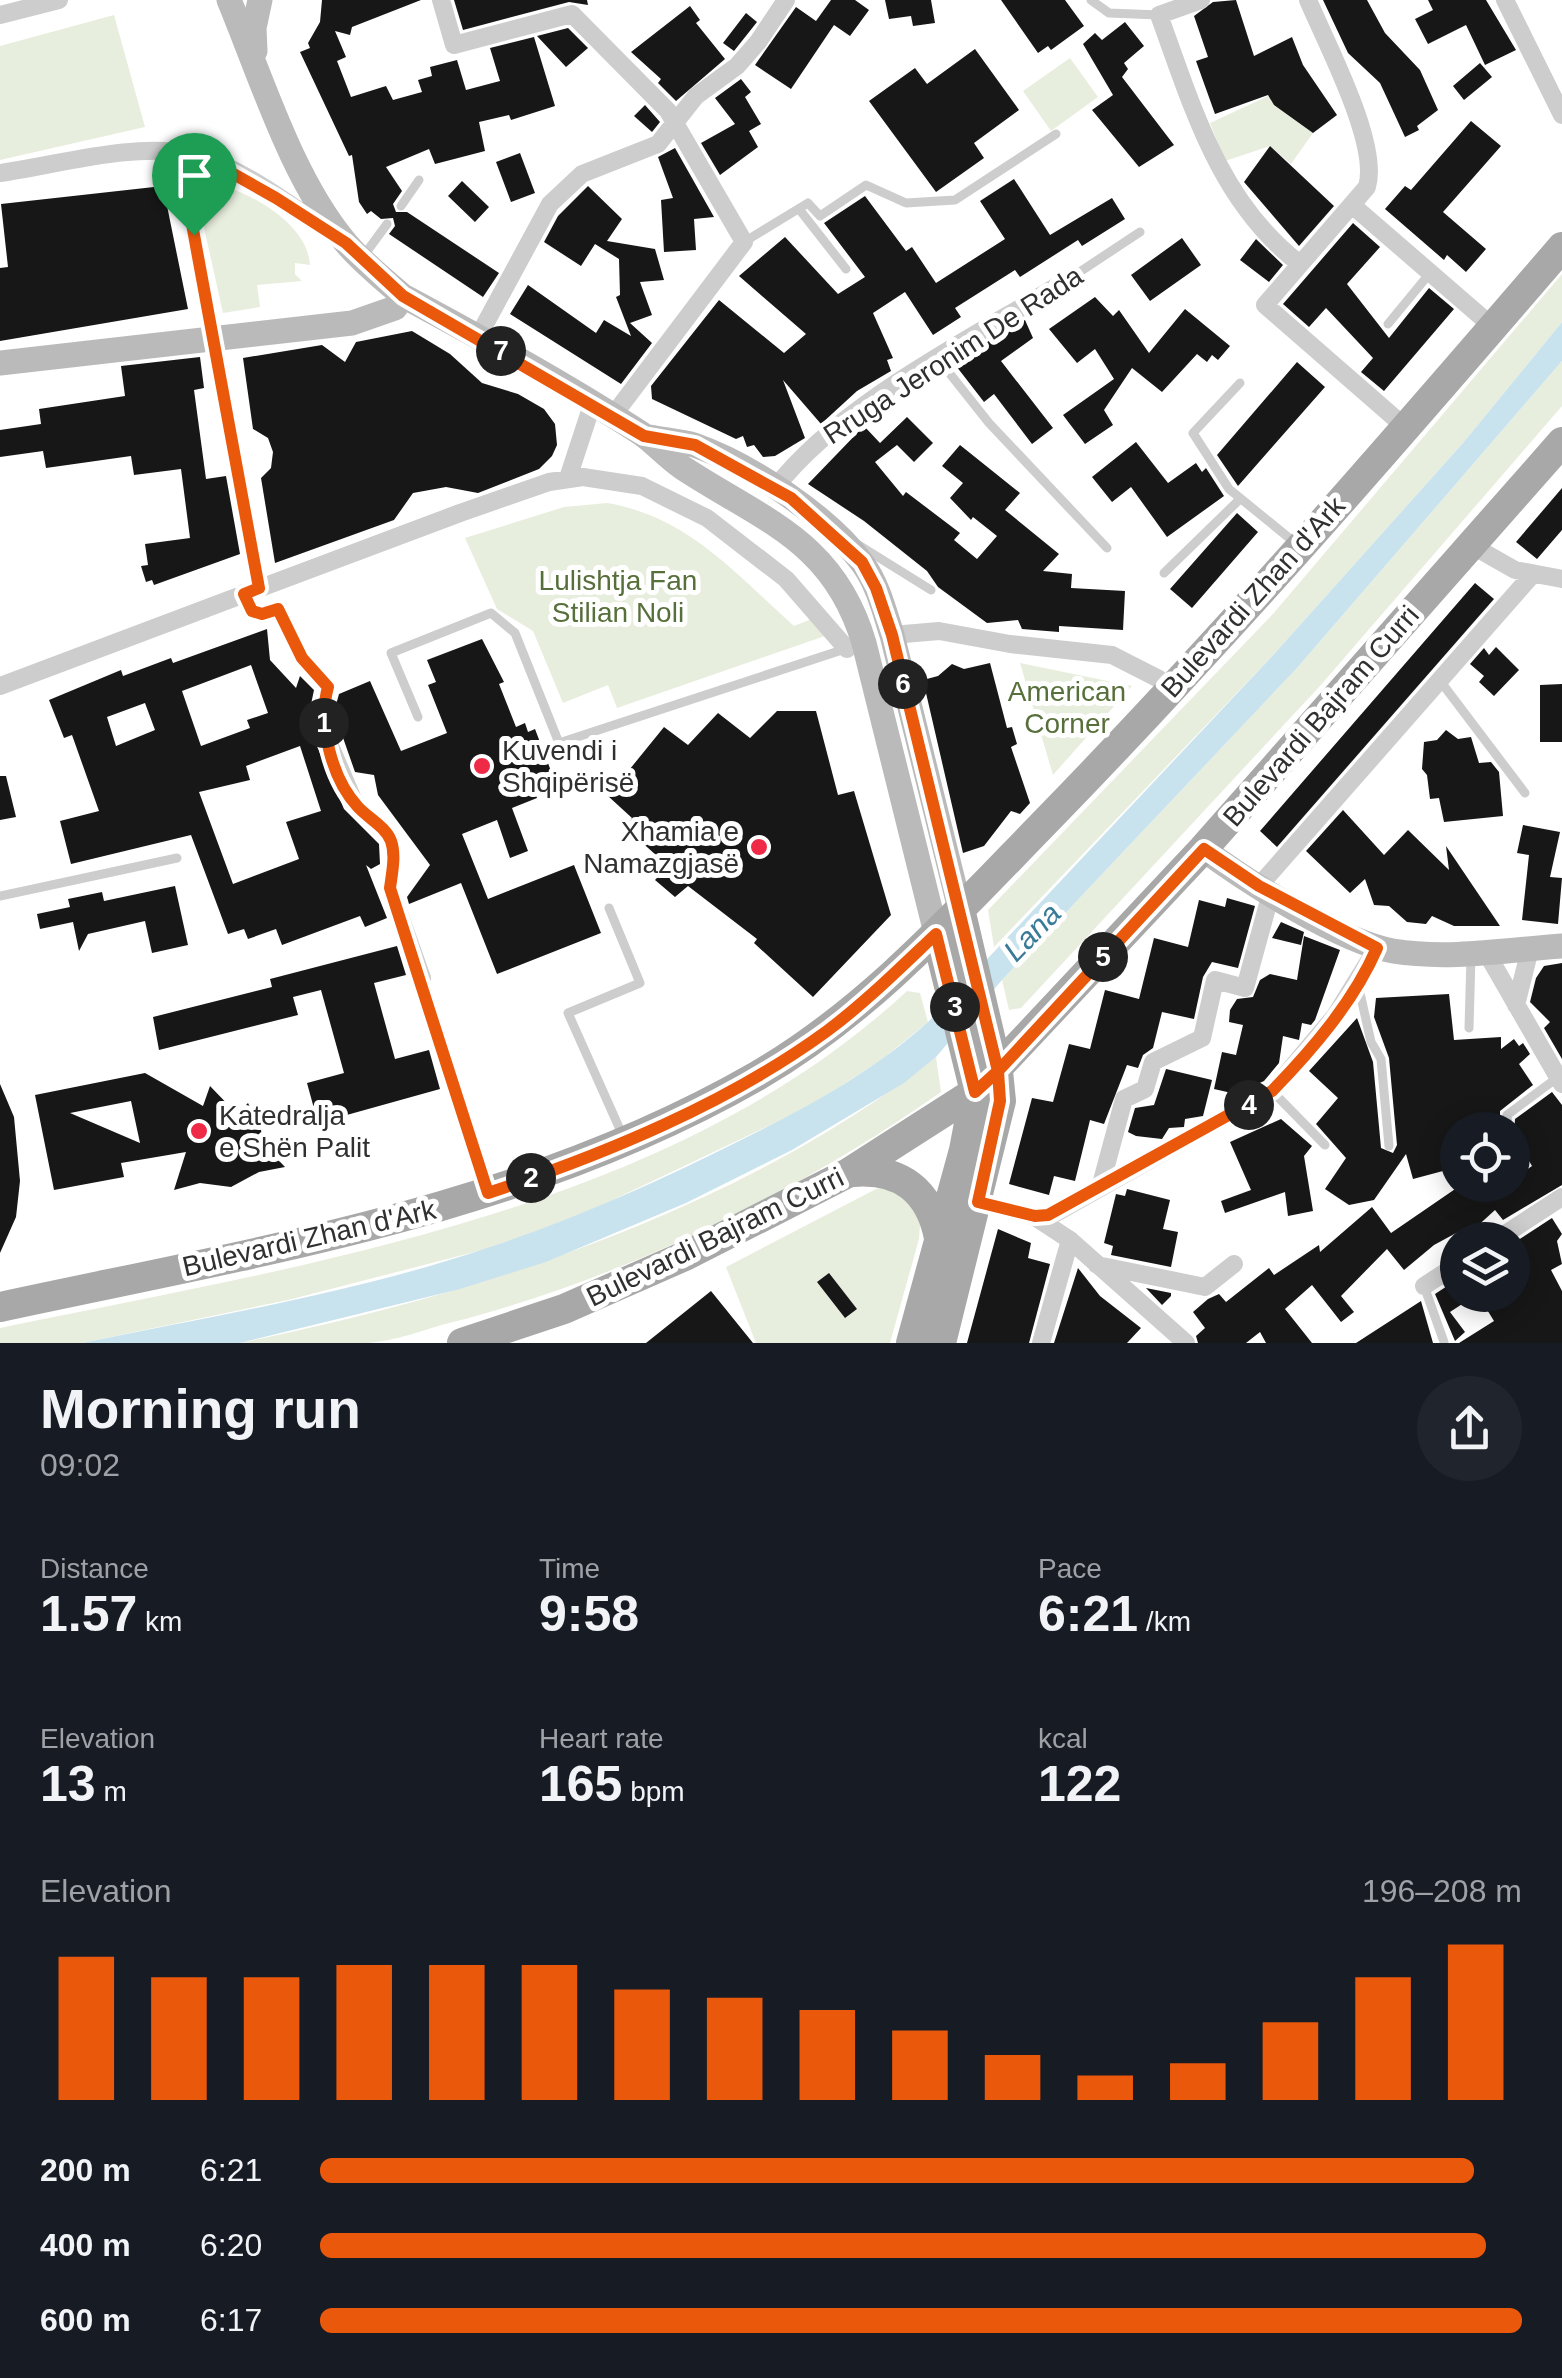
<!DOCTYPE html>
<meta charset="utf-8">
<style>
body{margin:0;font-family:Arial,sans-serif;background:#20242c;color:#f1f3f6;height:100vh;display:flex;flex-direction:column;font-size:38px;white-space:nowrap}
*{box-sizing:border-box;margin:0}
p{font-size:32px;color:#9ea1a6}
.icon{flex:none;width:55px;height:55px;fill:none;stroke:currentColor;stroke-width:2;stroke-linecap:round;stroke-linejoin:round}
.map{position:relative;height:1343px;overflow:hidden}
.details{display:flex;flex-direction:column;background:#171b24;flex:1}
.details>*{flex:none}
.fabs{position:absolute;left:1440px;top:1112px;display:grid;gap:20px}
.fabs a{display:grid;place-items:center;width:90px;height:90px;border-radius:50%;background:#171b24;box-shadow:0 5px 25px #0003;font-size:50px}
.pin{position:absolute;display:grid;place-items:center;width:85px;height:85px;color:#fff;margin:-102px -42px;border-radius:50% 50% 50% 0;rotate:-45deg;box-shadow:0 0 10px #0007}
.pin .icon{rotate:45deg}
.km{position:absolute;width:50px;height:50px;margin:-25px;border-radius:50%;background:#222;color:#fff;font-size:28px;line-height:50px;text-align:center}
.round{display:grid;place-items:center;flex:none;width:105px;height:105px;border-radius:52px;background:#20242c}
.summary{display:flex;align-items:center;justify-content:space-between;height:170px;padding:0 40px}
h1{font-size:55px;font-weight:600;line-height:75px}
.figures{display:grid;grid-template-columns:repeat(3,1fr);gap:15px;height:170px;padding:10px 40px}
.figures div{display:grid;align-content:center}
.figures b{font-size:50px;font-weight:600}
.figures small{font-size:28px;font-weight:400}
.figures p{font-size:28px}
.chart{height:280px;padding:20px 40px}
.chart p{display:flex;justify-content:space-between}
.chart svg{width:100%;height:180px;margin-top:10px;stroke:#ea580c;stroke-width:6}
ul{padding:0 40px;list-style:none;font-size:32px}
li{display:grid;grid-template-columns:160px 120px 1fr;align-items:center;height:75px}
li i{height:25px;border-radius:12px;background:#ea580c}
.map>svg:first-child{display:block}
.green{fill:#e8eede}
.water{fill:#c9e3ee}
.building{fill:#171717;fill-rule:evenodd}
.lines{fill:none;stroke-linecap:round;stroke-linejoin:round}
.lane{stroke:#cdcdcd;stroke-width:9}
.street{stroke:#cdcdcd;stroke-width:18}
.secondary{stroke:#bababa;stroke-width:25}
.primary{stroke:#a8a8a8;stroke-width:30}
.route-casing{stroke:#fff;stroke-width:20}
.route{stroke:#ea580c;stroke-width:12}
.poi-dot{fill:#ef2a47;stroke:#fff;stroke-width:4}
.labels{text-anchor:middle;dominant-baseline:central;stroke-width:10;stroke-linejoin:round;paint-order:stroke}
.street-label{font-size:28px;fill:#303030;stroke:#fff}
.park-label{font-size:28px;fill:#576f3a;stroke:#fff}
.poi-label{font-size:28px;fill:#303030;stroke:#fff;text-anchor:start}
.water-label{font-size:30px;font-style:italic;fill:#397a98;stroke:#fff}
</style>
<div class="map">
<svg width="1562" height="1343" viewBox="0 0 1562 1343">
<rect width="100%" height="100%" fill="#fff"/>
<!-- green -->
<path class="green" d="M114 15 145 127 0 160V46Z
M1070 58 1098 97 1051 131 1023 91Z
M1268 96 1313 133 1291 164 1270 146 1225 161 1210 123Z
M193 178C236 184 307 218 310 265L295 263V274L302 281 257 285 260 307 223 313Z
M1562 274V322L1463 443 1275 653 994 947 988 910 1272 615Z
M1562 361V406L1320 686 1021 1008 1009 1010 1002 980 1297 668Z
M607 503C687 516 736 574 794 626L814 618 825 636 617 708 608 685 563 703 533 631 497 609 465 538 564 507Z
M1020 663 1132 686 1053 775Z
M907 991 920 993 928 1022 880 1061 808 1107 579 1216 486 1249 288 1300 82 1343H0V1328C305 1265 670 1211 907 991Z
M936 1057 941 1092C798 1193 620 1280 449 1323 423 1330 395 1341 368 1343 326 1343 282 1343 240 1343 480 1294 741 1210 936 1057Z
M889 1187 910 1196 920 1225 919 1239 890 1343H756L726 1267 876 1189Z"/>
<!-- water -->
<path class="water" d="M1562 322V361L1297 668 1002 980 936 1057 904 1083 792 1150 686 1203 546 1262 460 1289 240 1343H82C218 1315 358 1292 490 1247 574 1219 655 1183 735 1143 804 1109 870 1074 928 1022L1275 653 1463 443Z"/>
<!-- building -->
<path class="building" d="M322 0H421L352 27 350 35 335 31 346 57 337 61 351 97 386 86 393 100 422 92 418 80 432 76 430 67 457 60 466 90 500 81 490 48 534 37 555 106 511 120 509 115 479 122 485 151 435 164 429 149 386 167 402 191 393 204 396 212H407L499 273 483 297 389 234 395 226 393 218 381 219 371 211 367 214 359 202 352 155 349 156 300 52 310 48 308 43 320 22Z
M454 0H587L588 5 569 2 463 30Z
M831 0H855L869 10 850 36 834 25 791 89 755 65 796 7 816 21Z
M885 0H931L935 23 913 26 911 16 889 19Z
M1001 0H1065L1084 26 1051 50 1048 46 1038 53Z
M1236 0 1254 56 1292 37 1303 65 1337 115 1313 133 1274 105 1268 95 1215 114 1196 61 1208 57 1194 16 1213 2Z
M1323 0H1367L1385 33 1420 70 1438 110 1417 126 1419 130 1405 137 1380 83 1348 53Z
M1428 0H1486L1516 50 1485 65 1466 25 1428 44 1415 19 1433 10Z
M690 6 700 20 696 23 725 59 676 101 658 83 661 79 631 52Z
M746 13 757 22 734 51 723 43Z
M1125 22 1144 46 1124 63 1128 69 1122 77 1174 145 1139 167 1092 110 1113 95 1083 44 1095 33 1102 40Z
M568 28 588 48 566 67 537 36Z
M975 49 1019 110 974 143 984 158 936 192 869 101 915 68 927 84Z
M1480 63 1492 77 1464 100 1453 86Z
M741 79 751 92 745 97 761 124 749 131 758 147 720 175 701 143 735 124 715 98Z
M645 105 660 122 652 132 634 116Z
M1471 121 1501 146 1443 212 1486 249 1466 272 1447 255 1444 260 1385 209 1405 186 1411 190Z
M1270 146 1334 206 1299 246 1244 182Z
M675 148 714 217 694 219 696 250 664 252 661 200 673 198 658 157Z
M520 153 535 193 511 202 496 162Z
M1014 179 1050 235 1112 198 1125 219 1082 246 1078 240 1020 277 1015 270 955 308 961 317 933 335 905 292 873 313 893 358 887 360 891 371 857 391 821 424 783 380 805 438 775 456 763 457 754 445 747 447 743 436 736 439 652 399 651 386 719 300 784 353 806 334 739 276 785 237 838 294 865 277 824 223 865 196 906 251 912 247 936 283 1005 239 980 201Z
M462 181 489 207 475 222 448 196Z
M163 186 188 309 0 341V268L8 267 1 204Z
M588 186 622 219 607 241 655 249 664 280 640 282 652 315 630 323 652 343 621 384 510 314 528 285 596 333 604 320 631 336 616 297 620 295 619 259 595 244 581 266 544 242 558 216Z
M1353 223 1380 247 1347 284 1389 338 1429 288 1454 309 1384 391 1361 372 1373 358 1326 308 1309 327 1283 304Z
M1182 238 1201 265 1150 301 1131 275Z
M1256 239 1283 265 1269 282 1240 260Z
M1095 297 1113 316 1119 310 1149 353 1185 309 1230 346 1218 360 1212 355 1207 362 1197 354 1162 392 1132 368 1104 410 1113 425 1085 444 1063 415 1114 379 1095 349 1077 363 1049 329Z
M1025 320 1033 338 1001 361 1053 428 1032 444 994 394 984 402 953 362Z
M412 331 450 354 482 383 518 394 544 409 555 424 557 445 552 456 539 469 478 493 446 487 413 493 394 520 275 563 261 478 271 468 273 452 268 438 253 429 243 358 322 345 345 362 356 342Z
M200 357 204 388 194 390 206 479 226 476 240 554 154 585 152 580 146 582 141 566 148 565 145 544 190 538 181 469 134 475 131 456 46 468 43 451 0 457V430L41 424 39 409 125 396 121 366Z
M1297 362 1325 387 1238 486 1217 455Z
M907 417 933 443 914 462 897 445 875 462 903 496 906 492 960 533 954 540 977 559 997 536 973 517 971 520 950 498 963 483 942 466 960 445 1020 493 1005 510 1059 554 1043 571 1072 574 1071 588 1125 591 1123 630 1059 626V632L1022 629 1018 620 987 623 938 587 927 571 864 521 808 484 864 426 880 443Z
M1136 442 1168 483 1196 463 1202 472 1206 468 1224 496 1167 537 1131 487 1112 502 1092 477Z
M1562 488V530L1537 559 1516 542Z
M1237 513 1258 532 1192 608 1170 589Z
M1475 583 1494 599 1277 847 1260 831Z
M267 629 270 660 296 688 300 676 314 690 309 714 316 744 344 809 379 844 380 864 371 869 366 865 387 918 365 927 360 916 282 945 276 929 248 939 244 929 228 934 191 835 71 864 60 821 99 811 72 735 64 738 49 700 121 670 123 676 171 658 173 663ZM251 665 268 713 247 720 250 728 201 746 182 691ZM145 703 155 730 116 746 107 717ZM300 746 321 811 286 822 299 859 233 884 199 792 250 780 246 766Z
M482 639 504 682 499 684 516 727 525 723 528 732 535 729 551 771 544 774 546 781 533 786 537 798 512 808 528 851 510 858 497 820 462 834 488 899 574 865 601 933 497 974 461 883 409 904 407 897 430 865 378 795 374 775 355 772 334 712 339 694 370 681 401 751 447 733 428 685 436 682 427 660Z
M1496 647 1519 670 1494 696 1479 682 1484 676 1470 664 1484 648 1489 655Z
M990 663 1007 728 1012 727 1017 744 1011 747 1030 803 1020 814 1011 811 984 846 963 853 923 680 938 676 952 664 964 669Z
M1562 684V742H1540V685Z
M777 711H816L838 795 854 791 891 915 813 997 754 943 757 939 688 886 675 897 655 880 668 866 626 828 632 818 608 796 664 727 688 745 718 713 750 738Z
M1446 730 1458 739 1471 737 1479 763 1491 762 1499 772 1503 816 1444 822 1439 798 1430 799 1427 775 1422 769 1424 742 1437 740Z
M0 776H6L16 817 0 820Z
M1343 810 1384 855 1408 830 1449 870 1446 846 1500 926H1454L1432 916 1426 924 1407 922 1389 906 1374 905 1365 879 1350 893 1306 851Z
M1523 825 1560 832 1550 877 1562 878 1558 924 1522 920 1529 855 1517 853Z
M175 886 188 945 152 953 145 921 88 934 79 951 73 922 40 929 37 914 70 907 68 899 102 892 104 901Z
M1227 898 1255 906 1238 968 1212 962 1203 977 1194 1019 1162 1012 1153 1048 1143 1055 1138 1068 1127 1065 1104 1124 1090 1120 1075 1181 1054 1176 1049 1195 1009 1184 1032 1098 1053 1102 1069 1044 1090 1049 1105 990 1139 999 1154 938 1188 947 1199 900 1225 907Z
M1281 922 1304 932 1301 945 1272 938Z
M1304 936 1340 950 1315 1020 1311 1025 1302 1023 1299 1040 1283 1036 1279 1063 1264 1081 1236 1094 1214 1089 1222 1052 1236 1055 1243 1025 1229 1022 1230 1010 1237 999 1253 997 1260 980 1270 974 1297 980Z
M397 946 406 975 374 983 395 1059 429 1050 440 1089 318 1123 307 1083 344 1073 321 990 293 997 298 1015 159 1050 153 1017 272 987 270 979Z
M1562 963V1059L1544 1028 1550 1022 1530 1002 1536 978 1544 966Z
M1449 994 1454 1040 1501 1037V1049L1514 1039 1519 1046 1523 1043 1530 1054 1519 1064 1533 1085 1500 1111V1130H1458V1167L1413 1179 1406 1154 1374 1200 1349 1205 1325 1189 1346 1158 1316 1124 1338 1098 1309 1071 1357 1018 1373 1062 1381 1148 1393 1153 1397 1145 1389 1058 1374 1017 1376 998Z
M1166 1069 1212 1080 1203 1116 1185 1119 1184 1127 1169 1128 1162 1139 1136 1136 1128 1132 1135 1108 1154 1105Z
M145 1073 203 1106 210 1086 237 1114 248 1103 261 1129 262 1143 285 1167 259 1172 231 1187 200 1183 174 1190 186 1152 121 1163 124 1177 54 1190 35 1095ZM131 1101 140 1143 70 1113Z
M0 1084 14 1117 20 1181 16 1217 0 1253Z
M1552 1092 1562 1105V1185L1503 1220 1495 1210 1472 1231 1469 1226 1434 1245 1404 1270 1387 1249 1341 1296 1354 1312 1341 1322 1312 1285 1285 1309 1312 1343H1266L1260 1332 1246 1343H1198L1196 1336 1205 1328 1193 1312 1208 1299 1219 1294 1226 1302 1269 1268 1274 1275 1319 1245 1320 1252 1372 1207 1391 1233 1461 1185H1512V1180L1532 1166 1514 1135 1515 1119Z
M1281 1119 1312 1146 1304 1156 1313 1211 1288 1216 1285 1192 1225 1213 1221 1201 1251 1190 1230 1142Z
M1127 1189 1170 1200 1163 1229 1178 1232 1171 1267 1111 1255 1113 1246 1104 1243 1116 1194 1125 1196Z
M1552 1218 1562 1234 1557 1241 1562 1264 1551 1270 1562 1291V1343H1459L1494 1321 1478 1295H1512V1244Z
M998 1229 1031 1243 1028 1258 1050 1264 1029 1343H967Z
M1078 1268 1100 1296 1141 1328 1127 1343H1054Z
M829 1273 857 1309 845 1318 817 1282Z
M1458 1279V1295H1476L1450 1312 1465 1332 1455 1341 1435 1294Z
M1146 1288 1171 1293V1296L1162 1305Z
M711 1291 753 1343H646Z
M1421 1301 1433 1343H1356Z"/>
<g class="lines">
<!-- lane -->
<path class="lane" d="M1091 0 1109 13 1159 15
M401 206 419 180
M799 209 846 269
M744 242 808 203 820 216 866 185 906 203 955 200 1056 134
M362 258 387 224
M1069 279 1140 232
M1388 324 1430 273
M939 360 989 423 1107 548
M1240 383 1193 433 1229 489 1294 542
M857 544 931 590
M1164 573 1240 499
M1441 682 1525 793
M418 717 391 653 491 613 515 633 559 743 845 649
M0 896 177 858
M609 908 640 983 568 1013 622 1134
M422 978 485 1186
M1358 984 1371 1042 1381 1059 1389 1146
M1469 1028 1471 956
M1272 1091 1325 1145
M1508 1130 1507 1115 1557 1078
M1424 1286 1444 1342"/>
<!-- street -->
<path class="street" d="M441 0 454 45 572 14 668 111 744 242 612 417
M1201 0 1159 15C1193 108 1219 202 1300 264
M1308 0C1326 43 1380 144 1367 187L1265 305 1405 427
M1505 0 1562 115
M0 15 59 0
M179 152 259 588
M0 173C57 165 138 141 193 155 244 167 293 208 336 236
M1352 205 1493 327
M478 337 550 204 582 174 658 144 696 96 737 66 758 42 786 0
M568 478 592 405
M775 488C843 401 975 337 1069 279
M1471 545 1515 570 1562 579
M244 593 251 611 262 614 278 609 302 657 328 687 321 712 328 741 355 804 390 837 394 854 390 888 422 978
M892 635 939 631 1010 644 1112 655 1159 679
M0 686 460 513 549 482 583 477 642 486 707 518 786 579 847 649
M1259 886 1532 575
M1486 952 1562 1084
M1516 1005 1530 949
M1100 1188 1124 1099 1145 1089 1153 1062 1202 1038 1215 980 1245 988 1271 893
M978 1202 1035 1217 1056 1213 1272 1091 1335 1016 1377 948
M1035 1217 1070 1240 1186 1343
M1496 1240 1562 1197
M1097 1265 1205 1287 1234 1264
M1424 1286 1458 1264
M1041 1343 1070 1240"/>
<!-- secondary -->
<path class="secondary" d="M229 0C261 77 292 179 346 243 363 263 383 279 403 296 483 339 565 384 642 434 656 444 668 458 683 468 764 521 834 541 864 643L936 933
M255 51 254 28 260 0
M0 363 352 323 395 308 403 296
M649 437C664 440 680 441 694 445 749 464 829 517 863 564 878 585 884 610 892 635L960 909
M1203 849C1246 881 1341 942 1393 951 1449 960 1506 950 1562 946"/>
<!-- primary -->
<path class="primary" d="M853 1172C901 1168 930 1191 939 1238
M0 1307C259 1251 524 1210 757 1076 871 1010 959 910 1050 817 1228 634 1396 440 1562 247
M462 1343 564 1309 687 1255 850 1172 975 1092 1203 849 1562 442
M911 1343 964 1150 975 1092 936 933
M941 1343 1001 1101 998 1071 960 909"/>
</g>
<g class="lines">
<defs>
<path id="route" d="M194 235 259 588 244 594 252 611 262 614 278 609 302 658 328 687C318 723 331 778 358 807 368 818 386 827 391 841 396 855 392 873 390 888L488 1193C605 1154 727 1104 827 1031 866 1002 901 967 936 934L975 1092 998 1071 1000 1101 978 1202 1035 1216 1048 1215 1272 1091C1313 1049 1354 1001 1377 948L1259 886 1204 849 998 1071 892 635 876 588 862 562 791 498 695 445 644 436 403 296 346 243 276 198 214 163 179 152 194 235"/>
</defs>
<!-- route casing -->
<use href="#route" class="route-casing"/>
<!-- route -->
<use href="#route" class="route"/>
</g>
<!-- markers -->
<g class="poi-dot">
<circle cx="482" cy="766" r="10"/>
<circle cx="759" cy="847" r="10"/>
<circle cx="199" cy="1131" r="10"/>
</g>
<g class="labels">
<!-- street labels -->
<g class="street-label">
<text transform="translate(953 355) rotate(-33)">Rruga Jeronim De Rada</text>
<text transform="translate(1253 597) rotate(-48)">Bulevardi Zhan d'Ark</text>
<text transform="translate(1321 716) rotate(-49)">Bulevardi Bajram Curri</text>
<text transform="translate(715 1237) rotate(-26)">Bulevardi Bajram Curri</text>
<text transform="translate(309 1238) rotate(-13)">Bulevardi Zhan d'Ark</text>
</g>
<!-- park labels -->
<g class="park-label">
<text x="618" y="580">Lulishtja Fan<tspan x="618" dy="32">Stilian Noli</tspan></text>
<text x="1067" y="691">American<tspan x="1067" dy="32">Corner</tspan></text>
</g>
<!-- poi labels -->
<g class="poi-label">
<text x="502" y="750">Kuvendi i<tspan x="502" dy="32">Shqipërisë</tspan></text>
<text x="739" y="831" text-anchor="end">Xhamia e<tspan x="739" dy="32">Namazgjasë</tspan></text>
<text x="219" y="1115">Katedralja<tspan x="219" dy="32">e Shën Palit</tspan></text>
</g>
<!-- water labels -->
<g class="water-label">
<text transform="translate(1032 932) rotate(-46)">Lana</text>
</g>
</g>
</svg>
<div class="fabs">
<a><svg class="icon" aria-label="locate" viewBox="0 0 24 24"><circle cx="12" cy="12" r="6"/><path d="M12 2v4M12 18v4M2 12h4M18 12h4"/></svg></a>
<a><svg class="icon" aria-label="layers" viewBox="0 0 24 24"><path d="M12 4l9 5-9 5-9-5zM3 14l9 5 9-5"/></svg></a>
</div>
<div class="pin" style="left:194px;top:235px;background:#1e9e55"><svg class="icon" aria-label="arrive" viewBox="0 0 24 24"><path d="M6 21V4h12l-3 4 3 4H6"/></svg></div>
<b class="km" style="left:324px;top:723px">1</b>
<b class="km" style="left:531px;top:1178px">2</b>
<b class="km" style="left:955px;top:1007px">3</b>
<b class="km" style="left:1249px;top:1105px">4</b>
<b class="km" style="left:1103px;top:957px">5</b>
<b class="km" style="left:903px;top:684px">6</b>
<b class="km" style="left:501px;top:351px">7</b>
</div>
<section class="details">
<div class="summary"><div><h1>Morning run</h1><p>09:02</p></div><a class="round"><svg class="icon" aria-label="share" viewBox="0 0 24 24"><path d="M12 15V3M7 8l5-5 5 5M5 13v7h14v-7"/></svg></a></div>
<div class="figures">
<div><p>Distance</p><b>1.57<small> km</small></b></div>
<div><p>Time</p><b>9:58</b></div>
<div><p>Pace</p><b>6:21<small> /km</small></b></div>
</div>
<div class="figures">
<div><p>Elevation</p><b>13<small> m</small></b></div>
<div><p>Heart rate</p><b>165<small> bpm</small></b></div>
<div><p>kcal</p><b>122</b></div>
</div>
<div class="chart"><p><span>Elevation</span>196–208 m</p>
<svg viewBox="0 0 160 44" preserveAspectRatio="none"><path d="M5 44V9M15 44V14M25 44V14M35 44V11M45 44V11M55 44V11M65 44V17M75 44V19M85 44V22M95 44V27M105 44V33M115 44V38M125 44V35M135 44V25M145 44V14M155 44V6"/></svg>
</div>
<ul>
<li><b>200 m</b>6:21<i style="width:96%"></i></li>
<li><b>400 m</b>6:20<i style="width:97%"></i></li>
<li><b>600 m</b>6:17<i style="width:100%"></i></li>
</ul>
</section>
